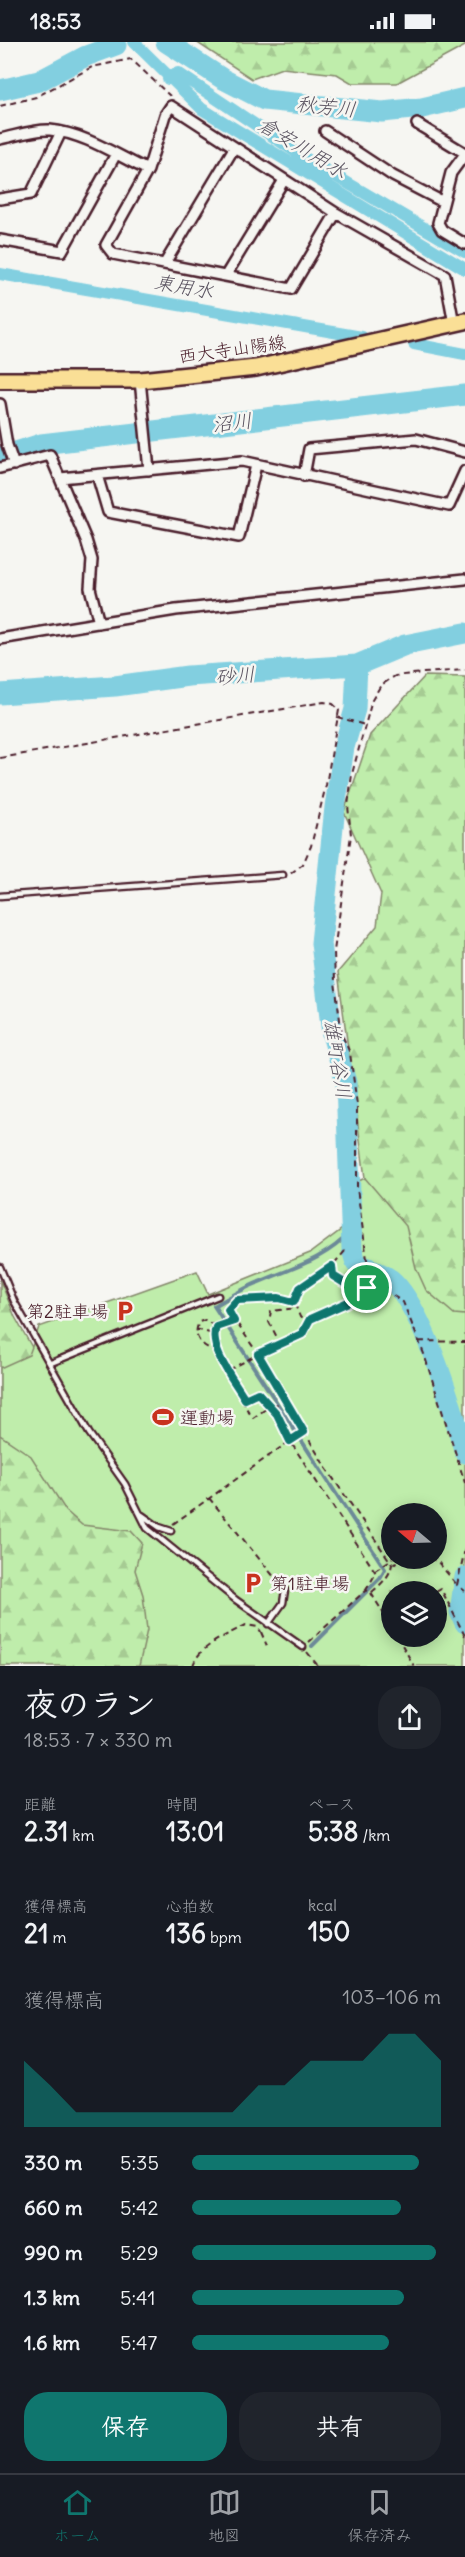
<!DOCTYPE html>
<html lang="ja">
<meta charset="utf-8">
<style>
body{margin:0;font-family:Delius,"Klee One",sans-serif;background:#20242c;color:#f1f3f6;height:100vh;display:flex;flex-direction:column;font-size:22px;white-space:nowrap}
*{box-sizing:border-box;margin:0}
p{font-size:20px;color:#9ea1a6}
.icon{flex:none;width:33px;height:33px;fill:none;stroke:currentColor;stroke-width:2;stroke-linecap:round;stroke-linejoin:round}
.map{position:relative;height:1624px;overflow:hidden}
.drawer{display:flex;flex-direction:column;background:#171b24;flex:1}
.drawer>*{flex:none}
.needle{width:39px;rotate:289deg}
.buttons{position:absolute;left:381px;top:1461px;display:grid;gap:12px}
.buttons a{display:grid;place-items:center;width:66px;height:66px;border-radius:50%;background:#171b24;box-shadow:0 3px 15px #0003;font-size:30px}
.pin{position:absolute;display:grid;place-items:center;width:51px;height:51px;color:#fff;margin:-26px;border:3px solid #fff;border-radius:50%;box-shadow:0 2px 6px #0007}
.round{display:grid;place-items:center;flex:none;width:63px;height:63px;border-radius:24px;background:#20242c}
.overview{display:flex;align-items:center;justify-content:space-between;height:102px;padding:0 24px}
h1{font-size:33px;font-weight:800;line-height:45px}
.stats{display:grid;grid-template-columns:repeat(3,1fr);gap:9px;height:102px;padding:6px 24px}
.stats div{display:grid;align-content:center}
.stats b{font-size:26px;font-weight:800}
.stats small{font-size:16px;font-weight:400}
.stats p{font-size:16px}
.chart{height:168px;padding:12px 24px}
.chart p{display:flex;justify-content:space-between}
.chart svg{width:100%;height:108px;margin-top:6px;fill:#0f766e;opacity:.7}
.cta{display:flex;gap:12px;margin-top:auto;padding:12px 24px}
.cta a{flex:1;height:69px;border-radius:24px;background:#0f766e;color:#fff;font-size:24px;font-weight:800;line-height:69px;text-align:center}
.cta a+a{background:#20242c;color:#f1f3f6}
ul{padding:0 24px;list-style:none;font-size:20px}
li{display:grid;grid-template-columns:96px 72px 1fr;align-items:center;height:45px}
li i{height:15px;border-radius:8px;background:#0f766e}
.status{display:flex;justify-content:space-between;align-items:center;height:42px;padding:0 30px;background:#171b24;direction:ltr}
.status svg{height:16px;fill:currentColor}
.menu{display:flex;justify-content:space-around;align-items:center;height:84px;border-top:2px solid #363941;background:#171b24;font-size:16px;color:#9ea1a6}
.menu a{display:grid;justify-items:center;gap:3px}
.menu .selected{color:#0f766e}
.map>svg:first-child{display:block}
.forest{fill:url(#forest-firs);stroke:#84866b;stroke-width:1.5}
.park{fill:#bfedab;stroke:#84866b;stroke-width:1.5;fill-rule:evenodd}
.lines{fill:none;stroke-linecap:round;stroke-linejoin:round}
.stream{stroke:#6c8998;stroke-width:4}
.canal{stroke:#82cfe0;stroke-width:12}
.river{stroke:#82cfe0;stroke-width:21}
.service-casing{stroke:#4a1f2b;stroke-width:9}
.minor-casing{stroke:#4a1f2b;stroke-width:14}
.primary-casing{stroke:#4a1f2b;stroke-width:20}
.path{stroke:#4a1f2b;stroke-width:2;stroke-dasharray:6 4.5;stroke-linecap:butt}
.service{stroke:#f6f6f2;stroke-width:4.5}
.minor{stroke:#f6f6f2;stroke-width:9}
.primary{stroke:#fadf96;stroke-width:15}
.route-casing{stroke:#fff;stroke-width:12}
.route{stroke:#0f766e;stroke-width:8}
.labels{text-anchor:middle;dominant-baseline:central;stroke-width:5;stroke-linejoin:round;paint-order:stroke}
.street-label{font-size:18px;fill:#4a1f2b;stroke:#f6f6f2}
.poi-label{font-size:18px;fill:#4a1f2b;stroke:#f6f6f2;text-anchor:start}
.water-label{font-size:20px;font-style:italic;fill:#5b5461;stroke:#f6f6f2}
</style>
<div class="status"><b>18:53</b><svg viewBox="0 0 49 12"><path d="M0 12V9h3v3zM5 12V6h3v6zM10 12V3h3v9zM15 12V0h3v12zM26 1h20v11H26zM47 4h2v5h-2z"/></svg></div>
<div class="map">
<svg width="465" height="1624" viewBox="0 0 465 1624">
<defs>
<pattern id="forest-firs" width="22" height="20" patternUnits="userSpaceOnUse" patternTransform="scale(1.5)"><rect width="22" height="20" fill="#bfedab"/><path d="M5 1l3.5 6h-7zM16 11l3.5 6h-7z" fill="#a6cb93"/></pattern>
</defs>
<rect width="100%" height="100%" fill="#f6f6f2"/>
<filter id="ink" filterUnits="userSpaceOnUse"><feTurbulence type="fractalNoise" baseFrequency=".0167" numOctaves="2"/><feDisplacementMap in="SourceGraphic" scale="12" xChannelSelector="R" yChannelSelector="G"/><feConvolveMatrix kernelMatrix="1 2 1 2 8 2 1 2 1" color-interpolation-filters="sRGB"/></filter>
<g filter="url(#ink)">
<!-- forest -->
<path class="forest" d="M196 0H465V4L397 41H352L337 32 282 26 252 37Z
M425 634 465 635V1296L365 1175V1136L338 930 377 884 381 852 344 770 370 693Z
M0 1238 15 1275 142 1501 250 1624H0Z"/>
<!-- park -->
<path class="park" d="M365 1136 406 1184 416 1226 426 1248 454 1272 465 1273V1624H139L147 1588 143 1553 135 1528 142 1501 131 1489 82 1483 66 1469 31 1414 0 1393V1326L29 1313 39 1285 197 1229 208 1252 310 1211 342 1187V1147ZM392 1472H436V1516H392ZM392 1550H436V1594H392Z"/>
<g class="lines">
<!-- stream -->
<path class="stream" d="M312 1604 380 1536 385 1527 214 1264C225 1258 236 1251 248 1245 284 1228 324 1220 351 1189"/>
<!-- canal -->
<path class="canal" d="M134 0 202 67 465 227
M168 37 178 31 305 116 465 210
M0 232 362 295
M414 302 465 312"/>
<!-- river -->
<path class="river" d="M166 0 223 37 264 58 382 70 422 66 465 56
M0 48 39 39 86 14 116 3
M0 415 41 402 465 353
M357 623 355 667 344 705 335 765 321 901 332 992 346 1040 352 1207 356 1221C367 1226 380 1230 390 1237 423 1264 453 1368 465 1411
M0 652 115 644 188 634 357 623 405 603 465 591
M465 1535 460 1570 465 1581"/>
<defs>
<path id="service" d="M0 854 283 833
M0 1225 14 1259 89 1391 125 1442 147 1486 236 1558 303 1605
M51 1321 218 1254
M142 1473 159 1485 171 1489
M268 1582 283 1561 285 1548"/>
<path id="minor" d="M417 82 465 111
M325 89 393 134 443 160
M0 97C15 94 35 87 50 88 84 91 118 114 148 128
M465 112 451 131 438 181 442 188 465 202
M0 157 31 152 61 90
M336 171 291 247 113 212 106 203 148 128 165 73 171 64 336 171 445 233 454 282
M0 198 62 209 116 112
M165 221 234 106
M226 233 284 138
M140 338 149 428
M0 362 7 403 14 423
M0 426 50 413 86 498 92 518 90 546 99 581
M97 433 108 470 239 495 256 423
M304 434 309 407 416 397 465 410
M60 436 242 419 449 464 465 429
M0 597 176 568 465 537"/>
<path id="primary" d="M0 338H140L256 326 465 279"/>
</defs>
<!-- service casing -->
<use href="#service" class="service-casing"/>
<!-- minor casing -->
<use href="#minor" class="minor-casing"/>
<!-- primary casing -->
<use href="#primary" class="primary-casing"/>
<!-- path -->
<path class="path" d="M0 64 36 55 92 25 131 17 170 54
M337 675 365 683
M0 716 324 660 333 662 339 668 326 743 311 804 303 822 290 832
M345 1209 332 1224 333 1234 346 1242 367 1246
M370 1239 357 1146V1063L350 1011 342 993 335 940 334 909 351 793 348 764 352 732 372 658 381 643 395 634 411 632 465 628
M294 1260 300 1247 332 1224
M234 1279 216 1285 205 1278 199 1280C191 1297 203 1305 218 1310L245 1357 257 1351 270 1364 286 1360
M216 1285 213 1293 218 1310
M196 1287 213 1292
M419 1299 465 1300
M281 1303 269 1280 271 1269 297 1266
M229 1328 258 1312 228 1268C243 1253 274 1254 294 1260L300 1275 307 1283
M245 1357 244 1363 253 1376 270 1364 277 1372 290 1399 304 1390
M209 1456 280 1542
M173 1482 290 1399 376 1531 366 1548
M465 1507 457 1543 465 1549
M429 1516 438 1520 457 1543
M392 1522 409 1516
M375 1528 389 1519
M436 1550 441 1547 465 1594
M371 1551 392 1585
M261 1590 267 1604
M397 1594 414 1624
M309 1600 366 1548 371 1551C381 1542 390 1535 392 1522L326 1426 258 1312 302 1292 310 1277 364 1253 370 1239 403 1260 424 1312 465 1441
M307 1610 318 1624
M193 1624C198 1604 229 1592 246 1583L258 1585 261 1590"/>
<!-- service -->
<use href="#service" class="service"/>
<!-- minor -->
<use href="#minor" class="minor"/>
<!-- primary -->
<use href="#primary" class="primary"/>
</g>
</g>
<g class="lines" filter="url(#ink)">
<defs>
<path id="route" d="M332 1224 333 1234 346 1242 367 1246 364 1253 310 1277 302 1292 258 1312 304 1390 290 1399 277 1372 258 1351 245 1357C234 1338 208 1307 216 1285L234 1279 228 1268 237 1258 279 1256 294 1260 300 1246Z"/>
</defs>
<!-- route casing -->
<use href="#route" class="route-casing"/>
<!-- route -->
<use href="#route" class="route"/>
</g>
<!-- icons -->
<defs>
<symbol id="parking-bare" viewBox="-9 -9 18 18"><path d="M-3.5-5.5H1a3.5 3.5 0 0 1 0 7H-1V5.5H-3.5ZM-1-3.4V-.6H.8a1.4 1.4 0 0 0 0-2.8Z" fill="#c8321e" stroke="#f6f6f2" stroke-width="2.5" paint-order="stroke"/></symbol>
<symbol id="stadium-bare" viewBox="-9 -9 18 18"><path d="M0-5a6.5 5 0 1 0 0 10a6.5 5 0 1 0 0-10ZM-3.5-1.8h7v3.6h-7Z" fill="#c8321e" stroke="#f6f6f2" stroke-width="2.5" paint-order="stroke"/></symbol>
</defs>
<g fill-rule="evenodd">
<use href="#parking-bare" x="110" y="1254" width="30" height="30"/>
<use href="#stadium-bare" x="148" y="1360" width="30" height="30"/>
<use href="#parking-bare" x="238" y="1526" width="30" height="30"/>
</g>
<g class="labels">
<!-- street labels -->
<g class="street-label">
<text transform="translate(232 307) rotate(-8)">西大寺山陽線</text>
</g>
<!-- poi labels -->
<g class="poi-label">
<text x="108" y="1269" text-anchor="end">第2駐車場</text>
<text x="180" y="1375">運動場</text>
<text x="270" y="1541">第1駐車場</text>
</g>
<!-- water labels -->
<g class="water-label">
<text transform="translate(326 64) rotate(6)">秋芳川</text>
<text transform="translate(303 105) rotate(31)">倉安川用水</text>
<text transform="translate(184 244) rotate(10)">東用水</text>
<text transform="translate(232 380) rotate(-7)">沼川</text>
<text transform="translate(235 633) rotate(-5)">砂川</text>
<text transform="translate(338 1017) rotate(80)">雄町谷川</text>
</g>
</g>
</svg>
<div class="buttons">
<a><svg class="needle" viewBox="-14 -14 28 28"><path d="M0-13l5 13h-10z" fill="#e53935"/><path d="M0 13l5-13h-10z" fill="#9ea1a6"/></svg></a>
<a><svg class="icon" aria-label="layers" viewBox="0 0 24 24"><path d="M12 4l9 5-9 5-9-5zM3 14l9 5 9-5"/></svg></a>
</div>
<div class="pin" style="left:367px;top:1246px;background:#1e9e55"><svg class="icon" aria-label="arrive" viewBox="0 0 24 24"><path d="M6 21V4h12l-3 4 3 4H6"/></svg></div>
</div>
<section class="drawer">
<div class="overview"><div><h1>夜のラン</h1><p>18:53 · 7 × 330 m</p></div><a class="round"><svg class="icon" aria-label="share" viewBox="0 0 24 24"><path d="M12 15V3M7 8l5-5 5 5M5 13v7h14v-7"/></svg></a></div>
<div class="stats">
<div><p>距離</p><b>2.31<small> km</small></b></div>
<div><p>時間</p><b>13:01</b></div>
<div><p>ペース</p><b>5:38<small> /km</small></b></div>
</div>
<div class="stats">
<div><p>獲得標高</p><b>21<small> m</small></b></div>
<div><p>心拍数</p><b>136<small> bpm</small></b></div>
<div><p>kcal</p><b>150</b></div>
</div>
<div class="chart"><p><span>獲得標高</span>103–106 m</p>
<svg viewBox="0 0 160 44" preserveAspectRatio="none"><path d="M0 44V17L10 27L20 38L30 38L40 38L50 38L60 38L70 38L80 38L90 27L100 27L110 17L120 17L130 17L140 6L150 6L160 17V44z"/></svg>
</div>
<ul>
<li><b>330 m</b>5:35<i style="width:91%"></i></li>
<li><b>660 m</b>5:42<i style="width:84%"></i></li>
<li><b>990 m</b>5:29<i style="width:98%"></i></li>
<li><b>1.3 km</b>5:41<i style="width:85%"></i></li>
<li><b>1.6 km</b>5:47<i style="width:79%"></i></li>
</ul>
<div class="cta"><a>保存</a><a>共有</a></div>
</section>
<nav class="menu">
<a class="selected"><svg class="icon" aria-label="home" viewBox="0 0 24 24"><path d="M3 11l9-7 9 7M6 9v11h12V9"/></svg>ホーム</a>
<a><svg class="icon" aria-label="map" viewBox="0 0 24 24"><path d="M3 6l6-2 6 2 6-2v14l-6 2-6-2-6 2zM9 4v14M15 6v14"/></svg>地図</a>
<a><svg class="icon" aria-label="saved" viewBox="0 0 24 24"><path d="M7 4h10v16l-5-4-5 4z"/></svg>保存済み</a>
</nav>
